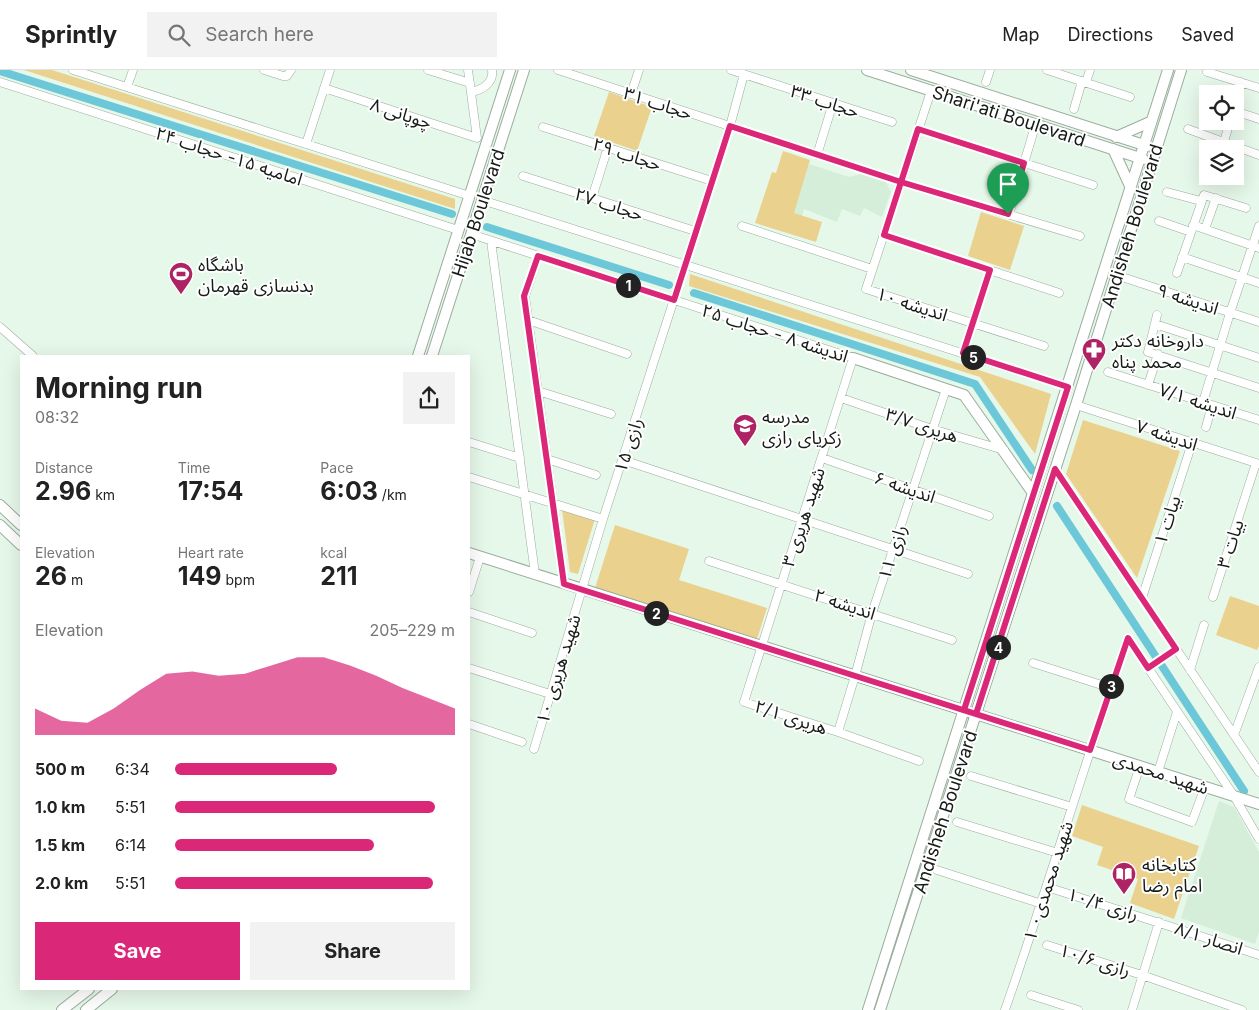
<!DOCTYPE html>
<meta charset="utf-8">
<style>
body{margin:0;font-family:Inter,"Noto Sans Arabic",sans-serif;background:#f2f2f2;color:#222;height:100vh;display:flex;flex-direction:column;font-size:19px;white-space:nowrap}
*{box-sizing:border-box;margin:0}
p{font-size:16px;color:#767676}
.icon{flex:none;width:28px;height:28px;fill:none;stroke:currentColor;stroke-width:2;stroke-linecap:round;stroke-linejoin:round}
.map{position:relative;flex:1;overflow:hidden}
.side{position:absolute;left:20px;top:285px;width:450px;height:635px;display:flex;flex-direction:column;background:#fff;border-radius:0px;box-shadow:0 5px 20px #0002}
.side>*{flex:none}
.controls{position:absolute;left:1199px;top:15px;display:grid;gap:10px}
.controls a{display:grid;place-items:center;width:45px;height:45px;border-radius:0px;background:#fff;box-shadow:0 5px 20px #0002;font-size:25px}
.pin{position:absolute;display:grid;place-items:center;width:42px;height:42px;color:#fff;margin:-51px -21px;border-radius:50% 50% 50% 0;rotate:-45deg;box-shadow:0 0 5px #0007}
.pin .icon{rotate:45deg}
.km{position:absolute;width:25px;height:25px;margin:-12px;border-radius:50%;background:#222;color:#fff;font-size:14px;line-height:25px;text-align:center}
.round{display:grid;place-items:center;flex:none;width:52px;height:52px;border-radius:0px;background:#f2f2f2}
.summary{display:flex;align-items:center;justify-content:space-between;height:85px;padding:0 15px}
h1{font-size:28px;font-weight:700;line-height:38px}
.metrics{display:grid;grid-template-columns:repeat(3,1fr);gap:8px;height:85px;padding:5px 15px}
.metrics div{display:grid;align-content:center}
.metrics b{font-size:25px;font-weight:700}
.metrics small{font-size:14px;font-weight:400}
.metrics p{font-size:14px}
.chart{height:140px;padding:10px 15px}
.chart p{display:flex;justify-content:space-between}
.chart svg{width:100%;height:90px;margin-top:5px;fill:#db2777;opacity:.7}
.primary-button{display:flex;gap:10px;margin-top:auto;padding:10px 15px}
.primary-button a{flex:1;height:58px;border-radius:0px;background:#db2777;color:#fff;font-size:20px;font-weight:700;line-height:58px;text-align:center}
.primary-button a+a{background:#f2f2f2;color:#222}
ul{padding:0 15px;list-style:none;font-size:16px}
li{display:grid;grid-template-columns:80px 60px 1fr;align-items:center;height:38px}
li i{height:12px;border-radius:6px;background:#db2777}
header{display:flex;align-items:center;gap:30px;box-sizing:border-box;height:70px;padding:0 25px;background:#fff;border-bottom:1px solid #e0e0e0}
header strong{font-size:24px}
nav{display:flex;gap:28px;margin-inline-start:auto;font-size:18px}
.search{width:350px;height:45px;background:#f2f2f2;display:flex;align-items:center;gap:12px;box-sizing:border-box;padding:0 18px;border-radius:0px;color:#767676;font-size:19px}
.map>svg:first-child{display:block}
.built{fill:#d5eed9}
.green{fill:#ebd18e}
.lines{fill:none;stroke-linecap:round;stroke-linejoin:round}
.canal{stroke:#6cc8d8;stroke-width:8}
.street-casing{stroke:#9bac9e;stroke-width:9}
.secondary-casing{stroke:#9bac9e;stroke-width:12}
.street{stroke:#fff;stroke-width:8}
.secondary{stroke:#fff;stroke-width:10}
.route-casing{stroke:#fff;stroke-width:10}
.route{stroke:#db2777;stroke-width:6}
.labels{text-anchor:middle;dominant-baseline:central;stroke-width:4;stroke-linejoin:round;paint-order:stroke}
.street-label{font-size:18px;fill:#151b16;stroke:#fff}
.poi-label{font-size:18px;fill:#151b16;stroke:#fff;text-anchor:start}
</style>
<header>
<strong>Sprintly</strong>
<div class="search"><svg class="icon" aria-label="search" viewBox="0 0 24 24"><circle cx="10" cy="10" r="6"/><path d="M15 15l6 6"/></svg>Search here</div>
<nav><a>Map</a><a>Directions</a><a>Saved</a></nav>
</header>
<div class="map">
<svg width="1259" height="940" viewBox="0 0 1259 940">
<rect width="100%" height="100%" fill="#e6f8e9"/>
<!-- built -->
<path class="built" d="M809 94 849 107 861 104 886 112 891 122 882 147 864 138 860 146 842 139 837 152 804 139 802 146 793 143Z
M1219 731 1234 737 1259 782V862L1255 874 1181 848Z"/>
<!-- green -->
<path class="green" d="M24 0H52L455 129V139Z
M609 22 652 37 637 81 594 66Z
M783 81 810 90 794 143 822 152 816 172 755 153 772 102 776 103Z
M981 142 1024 156 1010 200 968 186Z
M690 204 1051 324 1035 384 980 307 689 216Z
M1083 350 1180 381 1137 508 1066 404Z
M562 439 595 449 578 504 570 502Z
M615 455 689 479 679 510 767 538 757 569 595 518Z
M1230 526 1259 536V576L1257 580 1216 565Z
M1082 735 1199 776 1174 849 1130 833 1138 809 1097 795 1103 777 1072 766Z"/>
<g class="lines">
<!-- canal -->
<path class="canal" d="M0 1 452 144
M487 157 669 215
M694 223 975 314 1032 400
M1057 436 1244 721"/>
<defs>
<path id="street" d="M73 0 470 126
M264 0 283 6H287L291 0
M428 0 470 13
M558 0 901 112 1080 166
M731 0 892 52
M1047 0 1130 27
M1207 2 1259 18
M0 12 458 160
M986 12 990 0
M1086 12 1090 0
M127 17 133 0
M324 18 477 68 468 0
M931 21 866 219 1044 276
M471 22C482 20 494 13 492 0
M631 24 639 0
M1235 34 1241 12
M1074 39 1082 11
M1235 41 1259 49
M543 57 712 111
M918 59 1093 115
M1188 59 1259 85
M1224 72 1230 51
M306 74 330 0
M817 85 833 33
M523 106 695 161
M1167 122 1201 131
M592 128 608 77
M482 130 1068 317
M1009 144 1033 63
M1159 151 1191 162
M1193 155 1259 178
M742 156 872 199
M1205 159 1216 128
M471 164 853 288 744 632 838 662 919 691
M884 165 1059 223
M491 171 535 504
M538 186 525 226 564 514
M1182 187 1259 213
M1177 203 1204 125 1246 138
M1116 205 1259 252
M1157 245 1148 282 1259 318
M528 250 627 284
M1155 254 1259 288
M0 257 33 286
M963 283 990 200
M1108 302 1259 350
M1148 315 1158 284
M538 321 611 344
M841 328 932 359 1004 380
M1203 332 1230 243 1259 156
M1076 335 1259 394
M1206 357 1212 335
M469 372 520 388
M822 388 989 446
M547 389 596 405
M623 390 968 504
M1055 399 1259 702
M469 407 603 449
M709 491 952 570
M469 522 480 487
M1213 527 1256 393
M1142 528 1192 373
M469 542 532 563
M1128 568 1234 726 1259 769
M1033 593 1111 618
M469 598 550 624
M1148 598 1176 579
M1190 600 1204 555
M469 654 522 672
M838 662 855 606 872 543 946 319
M1234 665 1259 597
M534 679 603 449 730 56 744 4
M1140 696 1129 729 1192 752 1205 717
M1158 702 1177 642
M971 706 1072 737
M957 752 1058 783
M937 800 1042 834
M1047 817 1259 885
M1047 875 1142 905 1242 940
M1031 925 1078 940
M1005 940C1048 817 1085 692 1128 568
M1132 940 1159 852"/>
<path id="secondary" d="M867 0 1143 89
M911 0 1147 76
M1116 67 1150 52
M1113 79 1130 116
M418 286 510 0
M432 286 524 0
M853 288 964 325 1033 423
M0 435 21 455
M0 455 21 475
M469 483 1259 734
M62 940 89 919
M86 940 112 919
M868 940 1168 0
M880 940 1076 335 1181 0"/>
</defs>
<!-- street casing -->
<use href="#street" class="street-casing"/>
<!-- secondary casing -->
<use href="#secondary" class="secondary-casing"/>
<!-- street -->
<use href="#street" class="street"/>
<!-- secondary -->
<use href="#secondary" class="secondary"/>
</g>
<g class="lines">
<defs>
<path id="route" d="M1008 144 901 112 730 56 674 230 538 186 524 226 564 514C739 569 915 625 1090 680L1128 568 1148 598 1176 579 1055 399 976 644 964 640 1068 317 963 283 990 200 884 165 918 59 1024 93 1008 144"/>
</defs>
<!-- route casing -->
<use href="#route" class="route-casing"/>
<!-- route -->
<use href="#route" class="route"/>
</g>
<!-- icons -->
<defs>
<symbol id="stadium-pin" viewBox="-11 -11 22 30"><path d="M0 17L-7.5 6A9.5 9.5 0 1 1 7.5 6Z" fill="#ae2364" stroke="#fff"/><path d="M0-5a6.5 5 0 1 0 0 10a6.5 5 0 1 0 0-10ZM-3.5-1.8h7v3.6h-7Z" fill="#fff"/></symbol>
<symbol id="pharmacy-pin" viewBox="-11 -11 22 30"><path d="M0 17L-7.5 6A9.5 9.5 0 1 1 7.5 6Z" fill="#ae2364" stroke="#fff"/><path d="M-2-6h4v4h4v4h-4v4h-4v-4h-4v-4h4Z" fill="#fff"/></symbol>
<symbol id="school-pin" viewBox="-11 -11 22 30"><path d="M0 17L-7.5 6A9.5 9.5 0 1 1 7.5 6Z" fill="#ae2364" stroke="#fff"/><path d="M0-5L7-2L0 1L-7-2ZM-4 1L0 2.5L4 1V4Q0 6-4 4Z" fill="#fff"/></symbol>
<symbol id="library-pin" viewBox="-11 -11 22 30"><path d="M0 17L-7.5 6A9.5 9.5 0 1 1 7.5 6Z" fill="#ae2364" stroke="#fff"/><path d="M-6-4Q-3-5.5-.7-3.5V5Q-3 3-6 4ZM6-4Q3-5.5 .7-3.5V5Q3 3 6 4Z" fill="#fff"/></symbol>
</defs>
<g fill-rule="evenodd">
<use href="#stadium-pin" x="167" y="190" width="28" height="38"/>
<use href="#pharmacy-pin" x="1080" y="266" width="28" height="38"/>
<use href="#school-pin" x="731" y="342" width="28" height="38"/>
<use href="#library-pin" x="1110" y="790" width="28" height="38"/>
</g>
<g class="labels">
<!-- street labels -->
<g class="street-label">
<text transform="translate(825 31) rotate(18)">حجاب ۳۳</text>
<text transform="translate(658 33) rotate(18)">حجاب ۳۱</text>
<text transform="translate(401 43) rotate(18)">چوپانی ۸</text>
<text transform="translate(1009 46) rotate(18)">Shari'ati Boulevard</text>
<text transform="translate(627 84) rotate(18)">حجاب ۲۹</text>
<text transform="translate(229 86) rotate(18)">امامیه ۱۵- حجاب ۲۴</text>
<text transform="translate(609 134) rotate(18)">حجاب ۲۷</text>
<text transform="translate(478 143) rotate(-72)">Hijab Boulevard</text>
<text transform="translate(1132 156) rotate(-73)">Andisheh Boulevard</text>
<text transform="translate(1188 229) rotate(18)">اندیشه ۹</text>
<text transform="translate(912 234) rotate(18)">اندیشه ۱۰</text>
<text transform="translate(775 263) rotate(18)">اندیشه ۸ - حجاب ۲۵</text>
<text transform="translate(1198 331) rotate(18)">اندیشه ۷/۱</text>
<text transform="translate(922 355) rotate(18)">هریری ۳/۷</text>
<text transform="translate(1167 365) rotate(18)">اندیشه ۷</text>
<text transform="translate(628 375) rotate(-72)">رازی ۱۵</text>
<text transform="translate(905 417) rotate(19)">اندیشه ۶</text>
<text transform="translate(803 447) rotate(-72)">شهید هریری ۳</text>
<text transform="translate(1167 450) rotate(-72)">بیات ۱</text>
<text transform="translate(1230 474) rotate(-72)">بیات ۳</text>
<text transform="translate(892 482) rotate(-72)">رازی ۱۱</text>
<text transform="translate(845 534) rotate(18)">اندیشه ۲</text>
<text transform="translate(558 599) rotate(-73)">شهید هریری ۱۰</text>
<text transform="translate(791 647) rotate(18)">هریری ۲/۱</text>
<text transform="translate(1161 703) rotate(18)">شهید محمدی</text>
<text transform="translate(945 742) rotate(-72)">Andisheh Boulevard</text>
<text transform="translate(1048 811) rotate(-72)">شهید محمدی۰ ۱</text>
<text transform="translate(1103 834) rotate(17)">رازی ۱۰/۴</text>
<text transform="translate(1209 868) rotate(18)">انصار ۸/۱</text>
<text transform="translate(1095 890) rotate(17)">رازی ۱۰/۶</text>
</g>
<!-- poi labels -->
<g class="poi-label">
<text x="198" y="194">باشگاه<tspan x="198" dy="21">بدنسازی قهرمان</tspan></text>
<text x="1112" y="270">داروخانه دکتر<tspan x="1112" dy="21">محمد پناه</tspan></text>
<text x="762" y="346">مدرسه<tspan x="762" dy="21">زکریای رازی</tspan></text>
<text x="1142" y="794">کتابخانه<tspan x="1142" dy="21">امام رضا</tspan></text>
</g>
</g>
</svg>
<div class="controls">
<a><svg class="icon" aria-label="locate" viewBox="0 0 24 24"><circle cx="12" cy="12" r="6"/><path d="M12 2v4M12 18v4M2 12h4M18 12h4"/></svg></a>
<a><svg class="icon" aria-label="layers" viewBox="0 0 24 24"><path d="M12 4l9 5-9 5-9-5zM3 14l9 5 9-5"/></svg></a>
</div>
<div class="pin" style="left:1008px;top:144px;background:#1e9e55"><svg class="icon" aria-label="arrive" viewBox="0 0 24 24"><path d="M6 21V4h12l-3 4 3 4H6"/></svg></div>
<b class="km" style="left:628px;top:215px">1</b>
<b class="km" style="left:656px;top:543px">2</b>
<b class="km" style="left:1111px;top:616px">3</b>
<b class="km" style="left:998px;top:577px">4</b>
<b class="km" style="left:973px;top:287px">5</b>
<section class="side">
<div class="summary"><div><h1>Morning run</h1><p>08:32</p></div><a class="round"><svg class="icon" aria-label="share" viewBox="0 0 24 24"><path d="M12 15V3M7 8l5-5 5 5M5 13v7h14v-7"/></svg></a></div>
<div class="metrics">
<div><p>Distance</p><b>2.96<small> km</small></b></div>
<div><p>Time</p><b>17:54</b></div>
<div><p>Pace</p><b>6:03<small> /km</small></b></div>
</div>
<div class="metrics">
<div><p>Elevation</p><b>26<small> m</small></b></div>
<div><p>Heart rate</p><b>149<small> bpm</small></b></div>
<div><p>kcal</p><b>211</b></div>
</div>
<div class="chart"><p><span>Elevation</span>205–229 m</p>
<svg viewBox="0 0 160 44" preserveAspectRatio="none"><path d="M0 44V31L10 37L20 38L30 31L40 22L50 14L60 13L70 15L80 14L90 10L100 6L110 6L120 10L130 15L140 21L150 26L160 31V44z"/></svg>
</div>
<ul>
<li><b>500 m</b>6:34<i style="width:58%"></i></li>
<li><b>1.0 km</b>5:51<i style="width:93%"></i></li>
<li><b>1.5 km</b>6:14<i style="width:71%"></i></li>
<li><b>2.0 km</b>5:51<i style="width:92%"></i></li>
</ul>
<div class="primary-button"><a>Save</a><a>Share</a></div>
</section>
</div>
